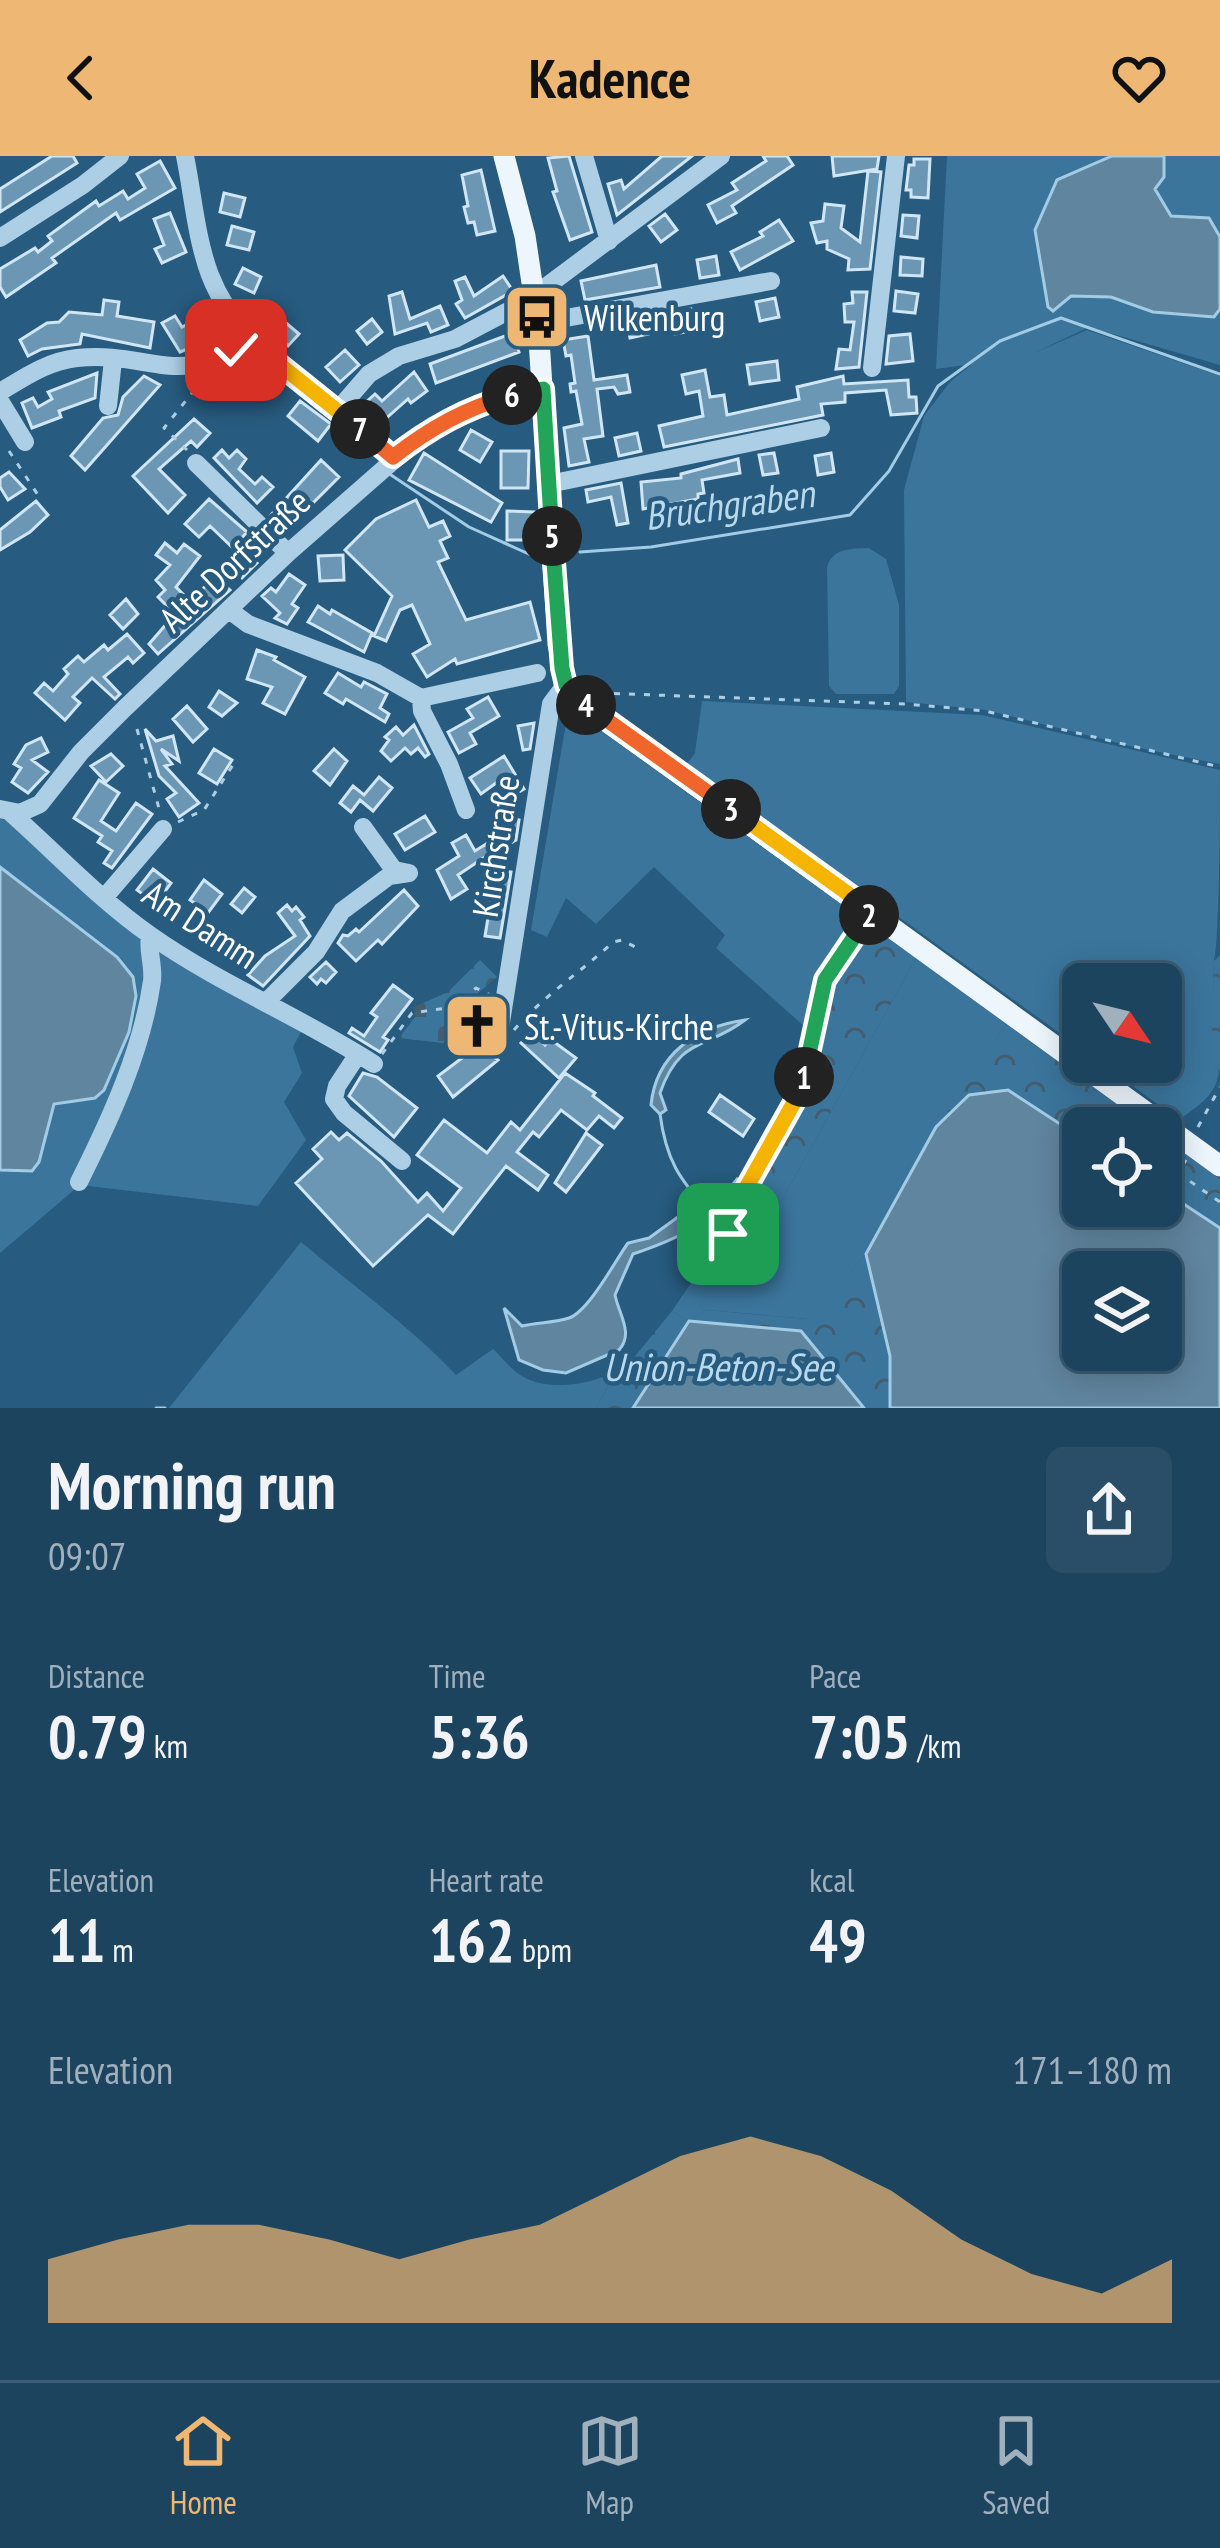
<!DOCTYPE html>
<meta charset="utf-8">
<style>
body{margin:0;font-family:"PT Sans Narrow",sans-serif;background:#2a4e68;color:#f1f3f6;height:100vh;display:flex;flex-direction:column;font-size:45px;white-space:nowrap}
*{box-sizing:border-box;margin:0}
p{font-size:39px;color:#a0b0bd}
.icon{flex:none;width:66px;height:66px;fill:none;stroke:currentColor;stroke-width:2;stroke-linecap:round;stroke-linejoin:round}
.map{position:relative;height:1252px;overflow:hidden}
.sheet{display:flex;flex-direction:column;background:#1d445f;flex:1}
.sheet>*{flex:none}
.needle{width:78px;rotate:125deg}
.fabs{position:absolute;left:1062px;top:807px;display:grid;gap:24px}
.fabs a{display:grid;place-items:center;width:120px;height:120px;border-radius:18px;background:#1d445f;box-shadow:0 6px 30px #0003,0 0 0 3px #3b5c74;font-size:60px}
.pin{position:absolute;display:grid;place-items:center;width:102px;height:102px;color:#fff;margin:-51px;border-radius:24px;box-shadow:0 6px 18px #0006}
.km{position:absolute;width:60px;height:60px;margin:-30px;border-radius:50%;background:#222;color:#fff;font-size:33px;line-height:60px;text-align:center}
.round{display:grid;place-items:center;flex:none;width:126px;height:126px;border-radius:18px;background:#2a4e68}
.summary{display:flex;align-items:center;justify-content:space-between;height:204px;padding:0 48px}
h1{font-size:66px;font-weight:700;line-height:90px}
.stats{display:grid;grid-template-columns:repeat(3,1fr);gap:18px;height:204px;padding:12px 48px}
.stats div{display:grid;align-content:center}
.stats b{font-size:60px;font-weight:700}
.stats small{font-size:33px;font-weight:400}
.stats p{font-size:33px}
.chart{height:336px;padding:24px 48px}
.chart p{display:flex;justify-content:space-between}
.chart svg{width:100%;height:216px;margin-top:12px;fill:#eeb773;opacity:.7}
header{display:flex;justify-content:space-between;align-items:center;height:156px;padding:0 48px;background:#eeb773;color:#111;font-size:54px;font-weight:700}
.dock{display:flex;justify-content:space-around;align-items:center;height:168px;border-top:3px solid #3b5c74;background:#1d445f;font-size:33px;color:#a0b0bd}
.dock a{display:grid;justify-items:center;gap:6px}
.dock .active{color:#eeb773}
.map>svg:first-child{display:block}
.green{fill:#3b759c}
.forest{fill:url(#forest-crowns)}
.cemetery{fill:url(#cemetery-stones)}
.water{fill:#60859e;stroke:#a2cce6;stroke-width:3;fill-rule:evenodd}
.lines{fill:none;stroke-linecap:round;stroke-linejoin:round}
.stream{stroke:#a2cce6;stroke-width:3}
.building{fill:#6b97b5;stroke:#d0e6f5;stroke-width:3}
.path{stroke:#adcfe5;stroke-width:3;stroke-dasharray:6 9;stroke-linecap:butt}
.minor{stroke:#adcfe5;stroke-width:18}
.major{stroke:#eef6fd;stroke-width:21}
.split-1-casing{stroke:#fff;stroke-width:24}
.split-2-casing{stroke:#fff;stroke-width:24}
.split-3-casing{stroke:#fff;stroke-width:24}
.split-4-casing{stroke:#fff;stroke-width:24}
.split-5-casing{stroke:#fff;stroke-width:24}
.split-6-casing{stroke:#fff;stroke-width:24}
.split-7-casing{stroke:#fff;stroke-width:24}
.split-8-casing{stroke:#fff;stroke-width:24}
.split-1{stroke:#f5b400;stroke-width:15}
.split-2{stroke:#22a559;stroke-width:15}
.split-3{stroke:#f5b400;stroke-width:15}
.split-4{stroke:#f0652b;stroke-width:15}
.split-5{stroke:#22a559;stroke-width:15}
.split-6{stroke:#22a559;stroke-width:15}
.split-7{stroke:#f0652b;stroke-width:15}
.split-8{stroke:#f5b400;stroke-width:15}
.labels{text-anchor:middle;dominant-baseline:central;stroke-width:9;stroke-linejoin:round;paint-order:stroke}
.poi-label{font-size:36px;fill:#fff;stroke:#275b7f;text-anchor:start}
.street-label{font-size:36px;fill:#fff;stroke:#275b7f}
.water-label{font-size:39px;font-style:italic;fill:#b9d9ed;stroke:#275b7f}
</style>
<header><svg class="icon" aria-label="back" viewBox="0 0 24 24"><path d="M15 5l-7 7 7 7"/></svg>Kadence<svg class="icon" aria-label="heart" viewBox="0 0 24 24"><path d="M12 20l-8-8c-3-5 5-10 8-4 3-6 11-1 8 4z"/></svg></header>
<div class="map">
<svg width="1220" height="1252" viewBox="0 0 1220 1252">
<defs>
<pattern id="forest-crowns" width="20" height="18" patternUnits="userSpaceOnUse" patternTransform="scale(3)"><rect width="20" height="18" fill="#3b759c"/><path d="M2 6a3 3 0 1 1 6 0M12 15a3 3 0 1 1 6 0" fill="none" stroke="#445e70"/></pattern>
<pattern id="cemetery-stones" width="16" height="16" patternUnits="userSpaceOnUse" patternTransform="scale(3)"><rect width="16" height="16" fill="#3b759c"/><path d="M2 7V4a2 2 0 0 1 4 0v3zM10 15v-3a2 2 0 0 1 4 0v3z" fill="#445e70"/></pattern>
</defs>
<rect width="100%" height="100%" fill="#275b7f"/>
<!-- green -->
<path class="green" d="M947 0H1112L1057 24 1054 155 1071 140 1112 141 1154 156 1214 161 1220 153V209L1089 171 1034 197 1087 174 1220 220V608L1134 591 986 554 906 546 904 334 924 260 950 226 972 208 936 213Z
M1164 0H1220V81L1209 62 1172 60 1154 33 1164 21Z
M869 392 886 403 899 449V530L894 538H836L829 530 827 411C833 391 852 393 869 392Z
M702 545 982 559 1220 614C1220 650 1220 781 1214 805L1212 905 1219 914C1217 939 1198 950 1179 964L1100 906H1161V828H1083V894L687 608 695 597Z
M576 557 858 760 821 821 805 871 716 792 725 779 654 711 596 768 566 742 547 781 531 774 566 567Z
M0 661 18 671 68 717 303 872 293 891 302 917 284 946 306 984 258 1050 80 1029 0 1097V1014L32 1015 39 1006 54 948 95 942 129 876 117 801 0 711Z
M916 802 1006 868 914 1009 866 1098 808 1163 706 1154 689 1165 672 1155 700 1114 723 1119 751 1100Z
M301 1086C353 1130 410 1170 456 1219L493 1193C502 1201 511 1214 522 1220 548 1236 592 1229 617 1214L596 1252H169Z"/>
<!-- forest -->
<path class="forest" d="M868 768 916 802 751 1100 723 1119 700 1114 821 923 813 897 828 824Z
M1220 799V914H1219L1211 905 1214 805Z
M1006 868 1150 972H1083V983L1008 934 969 939 937 971Z
M1161 980 1220 1023V1072L1161 1033Z
M866 1098 890 1200V1252H864L801 1176 690 1165 633 1252H596L617 1214 632 1204 672 1155 689 1165 706 1154 807 1163Z"/>
<!-- cemetery -->
<path class="cemetery" d="M480 804 497 821 457 855 465 865 443 887 399 882 415 861 414 851 448 836Z"/>
<!-- water -->
<path class="water" d="M1112 0H1164V21L1155 33 1171 60 1209 62 1220 81V153L1214 161 1153 156 1111 141 1071 140 1053 155 1048 151 1035 74 1057 24Z
M0 711 117 801 133 821 136 840 129 876 104 934 95 942 54 948 39 1006 32 1015 0 1014Z
M745 864C706 894 680 880 660 937L666 954 660 958 651 949C656 898 696 871 745 864Z
M1008 934 1083 983V1050H1161V1033L1220 1072V1252H890V1200L866 1098 936 971 969 939ZM1161 1116V1194H1083V1116Z
M738 1022C731 1061 672 1085 633 1098L615 1139C619 1159 634 1177 619 1194L566 1217 543 1214 519 1204 504 1152 522 1170C538 1166 555 1167 569 1162 589 1155 615 1105 628 1087L649 1082 678 1061 710 1057Z
M689 1165 801 1175 864 1252H633Z"/>
<g class="lines">
<!-- stream -->
<path class="stream" d="M391 319 469 371 531 399
M580 396 651 391 850 359 889 315 938 230 1000 185 1061 162 1220 218
M660 958C666 1004 679 1023 710 1057
M156 1252H165"/>
</g>
<!-- building -->
<path class="building" d="M52 0H73L77 7 0 56V33Z
M569 0 592 76 570 84 553 36 557 35 548 2Z
M662 0H692L617 59 608 28 621 24 624 33Z
M763 0H787L793 9 732 50 736 57 717 67 708 49 737 34 732 27 766 5Z
M832 0H879L877 13 834 20Z
M914 3H930L928 42 911 41V34H906L909 9H914Z
M160 5 175 32 120 64 116 57 52 102 56 107 6 141 0 131V113L35 92 38 96 52 85 48 80 96 45 99 50 123 35 128 43 145 32 137 18Z
M481 14 495 75 477 79 474 66 468 67 464 51 468 50 462 19Z
M868 15 881 16 870 113 848 114 849 103 827 93V85L817 87 811 67 823 65 825 48 844 50 841 72 860 86Z
M224 37 245 42 240 61 220 56Z
M170 57 186 96 162 107 155 93 164 89 154 63Z
M665 58 677 74 661 86 649 70Z
M903 59 919 60 917 82 901 80Z
M779 64 793 85 740 114 731 96 763 80 760 76Z
M232 70 254 76 249 94 227 89Z
M716 100 719 119 700 122 697 104Z
M901 101 923 103 922 120 900 119Z
M656 109 660 131 585 144 581 125Z
M243 112 261 121 254 137 235 128Z
M503 120 513 135 465 162 456 148 462 144 455 125 465 121 474 140Z
M896 135 918 138 915 157 894 155Z
M402 136 410 163 440 150 448 169 431 176 427 167 395 178 389 140Z
M852 136H867L859 211 836 213 839 193 850 194 854 166H845L844 148 853 147Z
M775 142 779 161 760 165 756 146Z
M104 144 119 146 117 160 154 166 150 192 82 178 80 188 42 193 28 200 20 184 47 167 59 166 69 156 102 159Z
M691 153 695 174 675 178 671 157Z
M175 160 182 171 192 166 204 186 180 196 162 167Z
M279 161 299 178 288 190 268 173Z
M644 162 648 178 630 182 627 165Z
M372 163 382 176 367 188 357 175Z
M513 177 519 196 436 227 430 208Z
M910 178 913 205 886 208 889 180Z
M588 180 594 224 627 219 630 236 618 238 614 231 597 233 603 280 584 283 589 306 569 310 564 272 582 268 576 235 571 236 570 228 575 227 571 199 566 200 563 184Z
M345 194 359 209 340 226 326 211Z
M777 205 779 224 750 228 747 209Z
M705 214 710 241 724 239 727 259 799 243 797 231 843 220 844 228 908 224 909 241H916L917 257 891 259 886 234 845 237V246L821 248 823 259 664 291 659 270 703 260 699 235 686 238 682 219Z
M414 216 427 235 411 247 408 243 382 266 365 247 375 238 382 245Z
M97 217 95 242 59 255 61 261 32 272 22 247 33 242 38 251 52 243 48 236Z
M144 220 160 229 85 314 71 300 103 262 118 259 123 241Z
M300 245 331 268 318 285 288 260Z
M194 263 210 277 197 291 191 285 159 313 185 339 168 357 133 320Z
M471 274 492 286 480 306 460 294Z
M637 277 641 295 619 300 615 282Z
M222 294 229 302 237 294 246 303 239 313 255 328 262 321 273 331 257 347 214 302Z
M501 295H529L528 332H501Z
M424 297 502 347 491 366 409 324Z
M774 297 778 317 763 319 759 299Z
M831 297 834 316 818 319 815 300Z
M738 303 740 317 702 324 704 337 698 338V343L643 353 641 326 681 322V318Z
M321 304 339 321 285 375 270 360Z
M9 316 25 333 8 344 0 331V322Z
M621 327 628 367 617 369 611 341 588 346 586 334Z
M209 343 247 376 233 392 210 370 199 381 185 368Z
M416 344 429 371 443 365 450 380 440 385 448 402 438 406 466 464 530 446 540 484 457 508 455 503 427 521 413 498 430 488 412 449 400 454 386 485 374 480 392 440 345 394 376 363Z
M36 345 48 359 30 376 0 394V374Z
M507 355 534 356 533 384H507Z
M165 387 177 397 184 388 200 400 176 431 191 446 210 425 217 432 222 427 230 434 158 498 149 488 175 458 158 441 165 434 156 424 170 409 156 399Z
M245 396 257 407 242 422 231 411Z
M343 399 344 424 320 425 318 400Z
M289 418 305 429 292 448 298 452 287 468 275 462 280 457 262 440 271 432 276 436Z
M126 443 138 458 123 473 110 459Z
M318 450 330 458 332 454 372 477 364 496 308 466Z
M127 478 144 497 133 507 128 501 104 521 120 538 115 543 92 522 73 541 80 547 65 564 35 537 44 527 53 535 68 518 64 513 78 500 84 506 104 489 108 494Z
M257 494 276 501 274 504 305 521 285 558 263 547 272 531 247 523Z
M338 517 361 531 364 526 387 538 380 552 389 558 385 566 346 543 343 548 325 537Z
M219 535 237 547 222 560 209 551Z
M488 541 499 560 470 577 476 588 459 597 448 576 473 562 467 553Z
M187 550 207 573 193 586 173 563Z
M534 567 530 593 523 594 518 570Z
M414 569 429 598 425 601 418 592 411 598 405 592 391 605 381 595 389 584 385 581 396 571 403 579Z
M145 573 156 585 173 580 179 605 161 593 172 608 165 610 199 647 179 661 167 643 176 637 159 620Z
M41 582 48 596 32 604 48 616 28 637 12 626 21 612 14 608 26 589Z
M214 593 232 604 217 628 199 617Z
M334 593 347 605 330 629 314 615Z
M111 598 123 610 106 626 91 610Z
M504 600 524 633 514 639 503 622 481 638 470 622Z
M379 621 392 632 373 655 360 644 351 656 340 647 353 630 364 639Z
M99 624 119 637 101 665 116 675 136 647 152 658 112 712 104 707 112 695 98 686 102 680 74 662Z
M425 660 435 676 405 694 395 678Z
M510 662 519 664 516 684 507 689 496 670Z
M466 679 475 695 486 688 491 697 458 719 467 733 451 743 437 714 459 700 452 687Z
M153 713 171 727 156 748 137 734Z
M496 714 511 716 500 782 485 780Z
M204 724 222 738 208 757 190 744Z
M244 732 255 741 242 757 231 748Z
M404 734 418 750 382 788 378 784 356 805 338 787 343 779 348 780 356 773 359 776Z
M287 749 292 755 296 751 304 761 300 764 310 780 263 830 248 819 265 800 295 780 278 757Z
M326 806 336 816 326 827 321 823 317 828 310 821Z
M393 829 412 843 383 881 388 884 380 896 349 877 352 872 364 880 377 861 371 857Z
M470 846 479 855 483 850 489 856V872L476 886 498 904 453 941 438 920 462 902 449 889 469 865 461 856Z
M532 876 545 889 550 883 576 902 559 922 521 887Z
M363 917 377 921 417 952 394 981 349 940Z
M565 917 595 937 593 940 622 962 614 972 599 960 587 974 561 954 539 981 533 976 517 996 548 1019 538 1034 506 1010 453 1078 428 1059 373 1110 296 1027 322 1003 313 993 331 976 339 984 347 977 381 1005 418 1046 427 1037 443 1055 461 1032 417 999 444 964 487 997 511 966 520 974Z
M720 939 754 963 743 980 709 956Z
M586 977 602 989 566 1036 555 1027Z"/>
<g class="lines">
<!-- path -->
<path class="path" d="M187 294 164 272 196 232 187 226
M9 295 42 345
M599 537 906 548 985 555 1220 611
M137 573 160 656
M178 666 204 654 236 604
M514 874C543 840 580 817 613 786L622 784 639 793
M382 898 412 857 454 851 476 832 492 840
M1198 971 1220 931
M1186 1004 1178 1017 1220 1046"/>
<!-- minor -->
<path class="minor" d="M185 0C193 39 196 82 210 119 242 202 330 244 393 301
M584 0 609 85
M0 82 83 29 120 0
M534 134 547 130 721 0
M538 167 771 125
M872 212 896 0
M0 236C25 221 48 205 77 202 148 194 179 235 249 184
M0 245 25 286
M108 250 113 204
M337 255 369 218 399 200 455 183 512 153
M196 307 288 397
M549 328 821 272
M229 454 248 468 377 517 421 542 537 517
M421 542 422 555 449 608 466 654
M0 653 20 657 40 648 81 596 125 552 288 397 427 275 493 245 543 233
M11 657C57 698 99 743 150 779 221 829 301 861 374 908
M363 671 394 714 409 717
M104 742 163 673
M265 847 316 796 342 755 389 720 409 717
M501 866 551 548 566 528
M358 898 337 930 334 943 344 957 402 1005
M79 1026C110 964 142 895 152 825 154 809 147 794 150 779
M698 1084 728 1078 744 1060 745 1034 801 934 825 824 872 755"/>
<!-- major -->
<path class="major" d="M504 0 525 80 538 167 558 488 566 528 581 546 1220 1010"/>
</g>
<g class="lines">
<defs>
<path id="split-1" d="M728 1078 744 1060 745 1034 801 934 804 921"/>
<path id="split-2" d="M804 921 825 824 869 759"/>
<path id="split-3" d="M731 653 872 755 869 759"/>
<path id="split-4" d="M586 549 731 653"/>
<path id="split-5" d="M552 380 562 512 566 529 586 549"/>
<path id="split-6" d="M512 239 543 233 552 380"/>
<path id="split-7" d="M360 273 393 301C430 272 466 252 512 239"/>
<path id="split-8" d="M236 194 249 184 360 273"/>
</defs>
<!-- split-1 casing -->
<use href="#split-1" class="split-1-casing"/>
<!-- split-2 casing -->
<use href="#split-2" class="split-2-casing"/>
<!-- split-3 casing -->
<use href="#split-3" class="split-3-casing"/>
<!-- split-4 casing -->
<use href="#split-4" class="split-4-casing"/>
<!-- split-5 casing -->
<use href="#split-5" class="split-5-casing"/>
<!-- split-6 casing -->
<use href="#split-6" class="split-6-casing"/>
<!-- split-7 casing -->
<use href="#split-7" class="split-7-casing"/>
<!-- split-8 casing -->
<use href="#split-8" class="split-8-casing"/>
<!-- split-1 -->
<use href="#split-1" class="split-1"/>
<!-- split-2 -->
<use href="#split-2" class="split-2"/>
<!-- split-3 -->
<use href="#split-3" class="split-3"/>
<!-- split-4 -->
<use href="#split-4" class="split-4"/>
<!-- split-5 -->
<use href="#split-5" class="split-5"/>
<!-- split-6 -->
<use href="#split-6" class="split-6"/>
<!-- split-7 -->
<use href="#split-7" class="split-7"/>
<!-- split-8 -->
<use href="#split-8" class="split-8"/>
</g>
<!-- icons -->
<defs>
<symbol id="bus-square" viewBox="-11 -11 22 22"><rect x="-9" y="-9" width="18" height="18" rx="4" fill="#eeb773" stroke="#275b7f"/><path d="M-5-6H5V4H4V6H2V4H-2V6H-4V4H-5ZM-3.5-4V0h7V-4ZM-3.5 1.2v1.5H-2V1.2ZM2 1.2v1.5H3.5V1.2Z" fill="#111"/></symbol>
<symbol id="church-square" viewBox="-11 -11 22 22"><rect x="-9" y="-9" width="18" height="18" rx="4" fill="#eeb773" stroke="#275b7f"/><path d="M-1.2-6h2.4v3.5h3.3v2.4h-3.3V6h-2.4V-.1h-3.3v-2.4h3.3Z" fill="#111"/></symbol>
</defs>
<g fill-rule="evenodd">
<use href="#bus-square" x="499" y="123" width="76" height="76"/>
<use href="#church-square" x="439" y="832" width="76" height="76"/>
</g>
<g class="labels">
<!-- poi labels -->
<g class="poi-label">
<text x="584" y="161">Wilkenburg</text>
<text x="524" y="870">St.-Vitus-Kirche</text>
</g>
<!-- street labels -->
<g class="street-label">
<text transform="translate(234 404) rotate(-43)">Alte Dorfstraße</text>
<text transform="translate(495 690) rotate(-81)">Kirchstraße</text>
<text transform="translate(201 768) rotate(33)">Am Damm</text>
</g>
<!-- water labels -->
<g class="water-label">
<text transform="translate(729 348) rotate(-8)">Bruchgraben</text>
<text x="718" y="1210">Union-Beton-See</text>
</g>
</g>
</svg>
<div class="fabs">
<a><svg class="needle" viewBox="-14 -14 28 28"><path d="M0-13l5 13h-10z" fill="#e53935"/><path d="M0 13l5-13h-10z" fill="#a0b0bd"/></svg></a>
<a><svg class="icon" aria-label="locate" viewBox="0 0 24 24"><circle cx="12" cy="12" r="6"/><path d="M12 2v4M12 18v4M2 12h4M18 12h4"/></svg></a>
<a><svg class="icon" aria-label="layers" viewBox="0 0 24 24"><path d="M12 4l9 5-9 5-9-5zM3 14l9 5 9-5"/></svg></a>
</div>
<div class="pin" style="left:728px;top:1078px;background:#1e9e55"><svg class="icon" aria-label="arrive" viewBox="0 0 24 24"><path d="M6 21V4h12l-3 4 3 4H6"/></svg></div>
<div class="pin" style="left:236px;top:194px;background:#d93025"><svg class="icon" aria-label="check" viewBox="0 0 24 24"><path d="M5 12l5 5 9-10"/></svg></div>
<b class="km" style="left:804px;top:921px">1</b>
<b class="km" style="left:869px;top:759px">2</b>
<b class="km" style="left:731px;top:653px">3</b>
<b class="km" style="left:586px;top:549px">4</b>
<b class="km" style="left:552px;top:380px">5</b>
<b class="km" style="left:512px;top:239px">6</b>
<b class="km" style="left:360px;top:273px">7</b>
</div>
<section class="sheet">
<div class="summary"><div><h1>Morning run</h1><p>09:07</p></div><a class="round"><svg class="icon" aria-label="share" viewBox="0 0 24 24"><path d="M12 15V3M7 8l5-5 5 5M5 13v7h14v-7"/></svg></a></div>
<div class="stats">
<div><p>Distance</p><b>0.79<small> km</small></b></div>
<div><p>Time</p><b>5:36</b></div>
<div><p>Pace</p><b>7:05<small> /km</small></b></div>
</div>
<div class="stats">
<div><p>Elevation</p><b>11<small> m</small></b></div>
<div><p>Heart rate</p><b>162<small> bpm</small></b></div>
<div><p>kcal</p><b>49</b></div>
</div>
<div class="chart"><p><span>Elevation</span>171–180 m</p>
<svg viewBox="0 0 160 44" preserveAspectRatio="none"><path d="M0 44V31L10 27L20 24L30 24L40 27L50 31L60 27L70 24L80 17L90 10L100 6L110 10L120 17L130 27L140 34L150 38L160 31V44z"/></svg>
</div>
</section>
<nav class="dock">
<a class="active"><svg class="icon" aria-label="home" viewBox="0 0 24 24"><path d="M3 11l9-7 9 7M6 9v11h12V9"/></svg>Home</a>
<a><svg class="icon" aria-label="map" viewBox="0 0 24 24"><path d="M3 6l6-2 6 2 6-2v14l-6 2-6-2-6 2zM9 4v14M15 6v14"/></svg>Map</a>
<a><svg class="icon" aria-label="saved" viewBox="0 0 24 24"><path d="M7 4h10v16l-5-4-5 4z"/></svg>Saved</a>
</nav>
